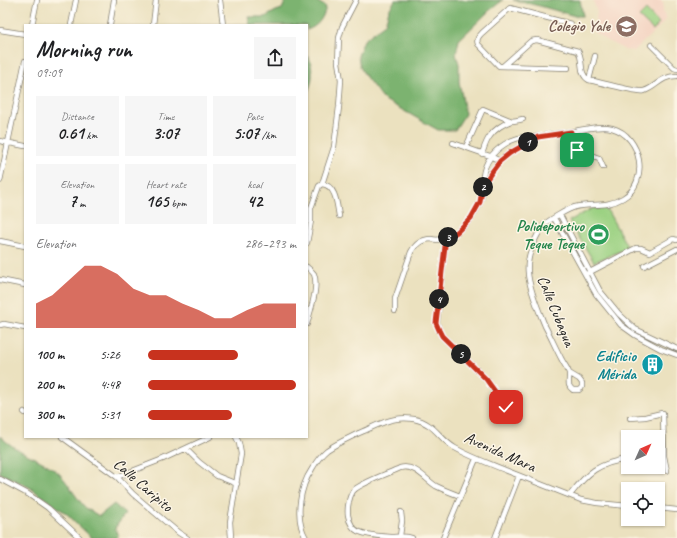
<!DOCTYPE html>
<meta charset="utf-8">
<style>
body{margin:0;font-family:Caveat,sans-serif;background:#f6f6f6;color:#202124;height:100vh;display:flex;flex-direction:column;font-size:15px;white-space:nowrap}
*{box-sizing:border-box;margin:0}
p{font-size:13px;color:#757577}
.icon{flex:none;width:22px;height:22px;fill:none;stroke:currentColor;stroke-width:2;stroke-linecap:round;stroke-linejoin:round}
.map{position:relative;flex:1;overflow:hidden}
.side{position:absolute;left:24px;top:24px;width:284px;height:414px;display:flex;flex-direction:column;background:#fff;border-radius:0px;box-shadow:0 1px 3px #0004}
.side>*{flex:none}
.needle{width:26px;rotate:45deg}
.tools{position:absolute;left:621px;top:430px;display:grid;gap:8px}
.tools a{display:grid;place-items:center;width:44px;height:44px;border-radius:0px;background:#fff;box-shadow:0 1px 3px #0004;font-size:20px}
.pin{position:absolute;display:grid;place-items:center;width:34px;height:34px;color:#fff;margin:-17px;border-radius:8px;box-shadow:0 2px 6px #0006}
.km{position:absolute;width:20px;height:20px;margin:-10px;border-radius:50%;background:#222;color:#fff;font-size:11px;line-height:20px;text-align:center}
.round{display:grid;place-items:center;flex:none;width:42px;height:42px;border-radius:0px;background:#f6f6f6}
.head{display:flex;align-items:center;justify-content:space-between;height:68px;padding:0 12px}
h1{font-size:22px;font-weight:600;line-height:30px}
.metrics{display:grid;grid-template-columns:repeat(3,1fr);gap:6px;height:68px;padding:4px 12px}
.metrics div{display:grid;align-content:center;border-radius:0px;background:#f6f6f6;text-align:center}
.metrics b{font-size:17px;font-weight:600}
.metrics small{font-size:11px;font-weight:400}
.metrics p{font-size:11px}
.chart{height:112px;padding:8px 12px}
.chart p{display:flex;justify-content:space-between}
.chart svg{width:100%;height:72px;margin-top:4px;fill:#c8321e;opacity:.7}
ul{padding:0 12px;list-style:none;font-size:13px}
li{display:grid;grid-template-columns:64px 48px 1fr;align-items:center;height:30px}
li i{height:10px;border-radius:5px;background:#c8321e}
.map>svg:first-child{display:block}
.built{fill:#f4d3c1}
.green{fill:#9bd182;stroke:#5c764f}
.forest{fill:#7cb370;stroke:#4c6846}
.lines{fill:none;stroke-linecap:round;stroke-linejoin:round}
.street-casing{stroke:#847e6e;stroke-width:6}
.street{stroke:#fff;stroke-width:4.5}
.route-casing{stroke:#fff;stroke-width:8}
.route{stroke:#c8321e;stroke-width:5}
.labels{text-anchor:middle;dominant-baseline:central;stroke-width:3;stroke-linejoin:round;paint-order:stroke}
.education-label{font-size:16px;font-weight:bold;fill:#785e54;stroke:#fcf5e5;text-anchor:end}
.leisure-label{font-size:16px;font-weight:bold;fill:#27864d;stroke:#fcf5e5;text-anchor:end}
.street-label{font-size:16px;fill:#1c1c1c;stroke:#fcf5e5}
.culture-label{font-size:16px;font-weight:bold;fill:#0d838f;stroke:#fcf5e5;text-anchor:end}
</style>
<div class="map">
<svg width="677" height="538" viewBox="0 0 677 538">
<rect width="100%" height="100%" fill="#fcf5e5"/>
<filter id="ink" filterUnits="userSpaceOnUse"><feTurbulence type="fractalNoise" baseFrequency=".025" numOctaves="2"/><feDisplacementMap in="SourceGraphic" scale="8" xChannelSelector="R" yChannelSelector="G"/><feConvolveMatrix kernelMatrix="1 2 1 2 8 2 1 2 1" color-interpolation-filters="sRGB"/></filter>
<filter id="wash" filterUnits="userSpaceOnUse"><feTurbulence type="fractalNoise" baseFrequency=".012" numOctaves="4" result="noise"/><feDisplacementMap in="SourceGraphic" scale="16" xChannelSelector="R" yChannelSelector="G"/><feGaussianBlur stdDeviation="0.9" result="paint"/><feColorMatrix in="noise" values="0 0 0 0 0 0 0 0 0 0 0 0 0 0 0 0 0 1.4 0 .05"/><feComposite in="paint" operator="in"/></filter>
<g filter="url(#wash)">
<rect width="100%" height="100%" fill="#ebe1bf"/>
<!-- built -->
<path class="built" d="M593 0H661L664 3 663 12 667 19 634 51 625 50 604 39 590 29 595 23 597 13Z"/>
<!-- green -->
<path class="green" d="M646 10 659 24 653 30 639 17Z
M593 208H606L628 248 594 262 569 221Z"/>
<!-- forest -->
<path class="forest" d="M286 0H315L326 7C323 19 318 26 307 30V25H250L248 17H265L276 11 282 9Z
M395 0H503L490 10 459 40 456 54 459 64V82L462 96 465 114 455 130H438L383 99 366 77 360 67 358 56 364 40 378 29 385 24 389 10Z
M513 0H580L583 16H575L540 6Z
M307 57H309C313 71 314 79 307 93Z
M0 436C15 452 38 457 55 470 67 479 75 498 86 508 90 511 95 513 99 516L114 504 125 514 115 528 118 535 117 538H92L67 514 29 487 0 473Z"/>
</g>
<g filter="url(#ink)">
<g class="lines">
<defs>
<path id="street" d="M220 0 223 25
M32 25 37 0
M71 25 76 0
M110 25 114 0
M153 25 156 0
M0 30 25 34
M651 45 674 68 677 69
M503 66 531 41 537 40 578 51C584 60 578 74 589 80 599 82 637 93 644 91 657 87 660 76 677 76
M568 68 499 66 478 44C476 39 479 36 482 33L510 8 571 24
M589 80 595 56
M571 132C571 139 571 145 577 150L599 158 603 167
M0 141 25 146
M453 143 490 156 500 161
M466 147 483 109 512 121
M482 154C484 148 486 141 490 136 494 130 504 123 511 121 515 121 519 120 523 119
M0 181 25 61
M322 184C336 185 337 205 339 216
M483 185C488 177 493 168 500 161 510 151 525 144 538 137
M560 215 600 291 619 314 635 329 677 349
M554 218 596 294 621 325 635 335 661 349 677 355
M445 239V246L437 323 439 330 442 336 486 379 506 407
M0 241 25 246
M307 243 311 221V208L319 186 322 184 334 147 339 107 341 80 338 62 339 38 342 27 356 0
M644 266 677 249
M307 267C309 269 312 271 314 274 319 287 310 311 307 324
M588 273 636 248H641L650 252 673 239 677 240
M0 280 25 285
M395 311V299L411 252C415 245 422 239 431 239 435 240 438 240 443 239 454 236 465 226 472 217 475 212 479 206 481 200 482 196 483 190 483 185 483 182 483 179 483 176 485 161 494 151 505 144 513 139 523 136 532 137 539 137 546 135 554 134 561 133 568 133 575 131 587 129 600 125 612 128 642 136 650 182 623 198 606 208 592 203 575 207 568 209 549 220 545 224 535 236 526 257 528 273 529 289 539 311 545 326 551 337 556 349 562 360 564 364 568 369 569 373 570 381 566 385 573 390H579L582 387V383L579 379 569 373
M0 325 4 324 25 328
M24 412 25 413
M630 418 645 417 662 413H663L664 456 667 471
M62 437 117 477 133 494 167 523 179 533 187 538
M186 449 199 462 217 476 237 484
M117 477 163 459 210 437
M0 479 28 494 48 508 80 538
M570 495C588 472 598 463 628 459
M658 508 677 510
M400 536 402 521 401 512
M231 538 230 522 241 454 239 443 236 437
M306 538C294 518 300 487 312 469 316 462 321 455 327 450 337 443 349 438 359 433 371 428 383 421 396 419 401 418 408 418 414 419 435 423 439 439 455 448 471 457 488 463 505 470 530 480 556 490 581 500L597 503 628 506
M412 538C405 535 398 537 391 537 381 536 369 536 360 532 353 530 349 522 348 515 347 508 349 497 353 491 360 483 390 473 400 468 415 464 425 479 436 486 444 490 452 493 460 496
M443 538 476 459
M495 538 519 476"/>
</defs>
<!-- street casing -->
<use href="#street" class="street-casing"/>
<!-- street -->
<use href="#street" class="street"/>
</g>
</g>
<g class="lines" filter="url(#ink)">
<defs>
<path id="route" d="M506 407 486 379 442 336 439 330 436 323 445 246V239L457 232 471 218 480 202 483 185 491 173 500 161 510 153 538 137 571 132 572 145 577 150"/>
</defs>
<!-- route casing -->
<use href="#route" class="route-casing"/>
<!-- route -->
<use href="#route" class="route"/>
</g>
<!-- icons -->
<defs>
<symbol id="school-disc" viewBox="-11 -11 22 22"><circle r="9.5" fill="#8d6e63" stroke="#fcf5e5"/><path d="M0-5L7-2L0 1L-7-2ZM-4 1L0 2.5L4 1V4Q0 6-4 4Z" fill="#fff"/></symbol>
<symbol id="stadium-disc" viewBox="-11 -11 22 22"><circle r="9.5" fill="#2e9e5b" stroke="#fcf5e5"/><path d="M0-5a6.5 5 0 1 0 0 10a6.5 5 0 1 0 0-10ZM-3.5-1.8h7v3.6h-7Z" fill="#fff"/></symbol>
<symbol id="building-disc" viewBox="-11 -11 22 22"><circle r="9.5" fill="#0f9aa8" stroke="#fcf5e5"/><path d="M-4-6H4V6H1V3H-1V6H-4ZM-2.5-4.3h1.7v1.8h-1.7ZM.8-4.3h1.7v1.8H.8ZM-2.5-1h1.7V.8h-1.7ZM.8-1h1.7V.8H.8Z" fill="#fff"/></symbol>
</defs>
<g fill-rule="evenodd">
<use href="#school-disc" x="614" y="14" width="25" height="25"/>
<use href="#stadium-disc" x="586" y="222" width="25" height="25"/>
<use href="#building-disc" x="640" y="352" width="25" height="25"/>
</g>
<g class="labels">
<!-- education labels -->
<g class="education-label">
<text x="610" y="26">Colegio Yale</text>
</g>
<!-- leisure labels -->
<g class="leisure-label">
<text x="584" y="226">Polideportivo<tspan x="584" dy="18">Teque Teque</tspan></text>
</g>
<!-- street labels -->
<g class="street-label">
<text transform="translate(556 311) rotate(68)">Calle Cubagua</text>
<text transform="translate(500 452) rotate(24)">Avenida Mara</text>
<text transform="translate(143 485) rotate(41)">Calle Caripito</text>
</g>
<!-- culture labels -->
<g class="culture-label">
<text x="636" y="356">Edificio<tspan x="636" dy="18">Mérida</tspan></text>
</g>
</g>
</svg>
<div class="tools">
<a><svg class="needle" viewBox="-14 -14 28 28"><path d="M0-13l5 13h-10z" fill="#e53935"/><path d="M0 13l5-13h-10z" fill="#757577"/></svg></a>
<a><svg class="icon" aria-label="locate" viewBox="0 0 24 24"><circle cx="12" cy="12" r="6"/><path d="M12 2v4M12 18v4M2 12h4M18 12h4"/></svg></a>
</div>
<div class="pin" style="left:577px;top:150px;background:#1e9e55"><svg class="icon" aria-label="arrive" viewBox="0 0 24 24"><path d="M6 21V4h12l-3 4 3 4H6"/></svg></div>
<div class="pin" style="left:506px;top:407px;background:#d93025"><svg class="icon" aria-label="check" viewBox="0 0 24 24"><path d="M5 12l5 5 9-10"/></svg></div>
<b class="km" style="left:528px;top:142px">1</b>
<b class="km" style="left:483px;top:187px">2</b>
<b class="km" style="left:448px;top:237px">3</b>
<b class="km" style="left:439px;top:299px">4</b>
<b class="km" style="left:461px;top:354px">5</b>
<section class="side">
<div class="head"><div><h1>Morning run</h1><p>09:09</p></div><a class="round"><svg class="icon" aria-label="share" viewBox="0 0 24 24"><path d="M12 15V3M7 8l5-5 5 5M5 13v7h14v-7"/></svg></a></div>
<div class="metrics">
<div><p>Distance</p><b>0.61<small> km</small></b></div>
<div><p>Time</p><b>3:07</b></div>
<div><p>Pace</p><b>5:07<small> /km</small></b></div>
</div>
<div class="metrics">
<div><p>Elevation</p><b>7<small> m</small></b></div>
<div><p>Heart rate</p><b>165<small> bpm</small></b></div>
<div><p>kcal</p><b>42</b></div>
</div>
<div class="chart"><p><span>Elevation</span>286–293 m</p>
<svg viewBox="0 0 160 44" preserveAspectRatio="none"><path d="M0 44V29L10 24L20 15L30 6L40 6L50 11L60 20L70 24L80 24L90 29L100 33L110 38L120 38L130 33L140 29L150 29L160 29V44z"/></svg>
</div>
<ul>
<li><b>100 m</b>5:26<i style="width:61%"></i></li>
<li><b>200 m</b>4:48<i style="width:100%"></i></li>
<li><b>300 m</b>5:31<i style="width:57%"></i></li>
</ul>
</section>
</div>
